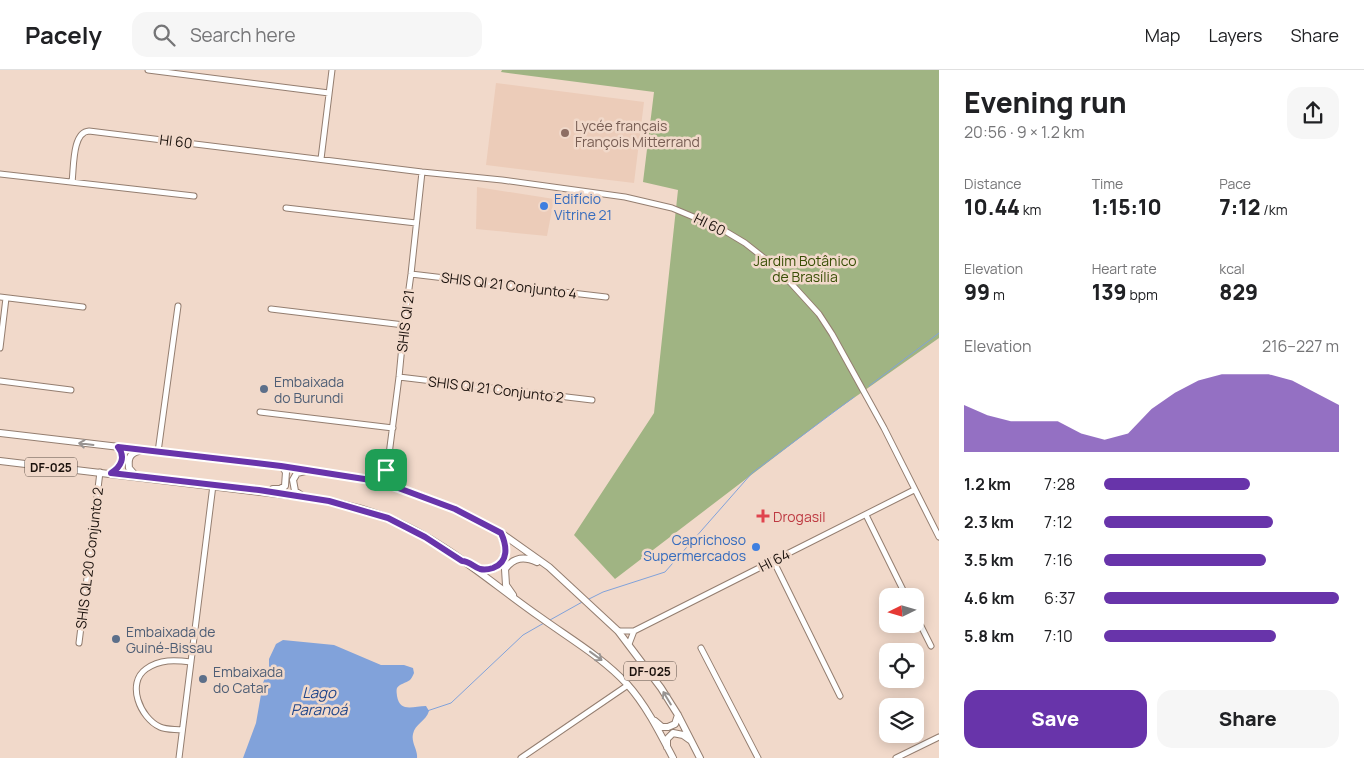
<!DOCTYPE html>
<meta charset="utf-8">
<style>
body{margin:0;font-family:Manrope,sans-serif;background:#f6f6f6;color:#202124;height:100vh;display:flex;flex-direction:column;font-size:19px;white-space:nowrap}
*{box-sizing:border-box;margin:0}
p{font-size:16px;color:#757577}
.icon{flex:none;width:28px;height:28px;fill:none;stroke:currentColor;stroke-width:2;stroke-linecap:round;stroke-linejoin:round}
.map{position:relative;flex:1;overflow:hidden}
.side{display:flex;flex-direction:column;background:#fff;width:425px}
.side>*{flex:none}
.needle{width:32px;rotate:265deg}
.tools{position:absolute;left:879px;top:518px;display:grid;gap:10px}
.tools a{display:grid;place-items:center;width:45px;height:45px;border-radius:10px;background:#fff;box-shadow:0 2px 12px #0003;font-size:25px}
.pin{position:absolute;display:grid;place-items:center;width:42px;height:42px;color:#fff;margin:-21px;border-radius:10px;box-shadow:0 2px 8px #0006}
.round{display:grid;place-items:center;flex:none;width:52px;height:52px;border-radius:15px;background:#f6f6f6}
.overview{display:flex;align-items:center;justify-content:space-between;height:85px;padding:0 25px}
h1{font-size:28px;font-weight:800;line-height:38px}
.figures{display:grid;grid-template-columns:repeat(3,1fr);gap:8px;height:85px;padding:5px 25px}
.figures div{display:grid;align-content:center}
.figures b{font-size:21px;font-weight:800}
.figures small{font-size:14px;font-weight:400}
.figures p{font-size:14px}
.chart{height:140px;padding:10px 25px}
.chart p{display:flex;justify-content:space-between}
.chart svg{width:100%;height:90px;margin-top:5px;fill:#6834aa;opacity:.7}
.action{display:flex;gap:10px;margin-top:auto;padding:10px 25px}
.action a{flex:1;height:58px;border-radius:15px;background:#6834aa;color:#fff;font-size:20px;font-weight:800;line-height:58px;text-align:center}
.action a+a{background:#f6f6f6;color:#202124}
ul{padding:0 25px;list-style:none;font-size:16px}
li{display:grid;grid-template-columns:80px 60px 1fr;align-items:center;height:38px}
li i{height:12px;border-radius:6px;background:#6834aa}
header{display:flex;align-items:center;gap:30px;box-sizing:border-box;height:70px;padding:0 25px;background:#fff;border-bottom:1px solid #e0e0e0}
header strong{font-size:24px}
nav{display:flex;gap:28px;margin-inline-start:auto;font-size:18px}
.search{width:350px;height:45px;background:#f6f6f6;display:flex;align-items:center;gap:12px;box-sizing:border-box;padding:0 18px;border-radius:15px;color:#757577;font-size:19px}
main{display:flex;flex:1;min-height:0}
.map>svg:first-child{display:block}
.built{fill:#ecccb9}
.green{fill:#a0b483}
.water{fill:#81a2da}
.lines{fill:none;stroke-linecap:round;stroke-linejoin:round}
.stream{stroke:#81a2da;stroke-width:1}
.minor-casing{stroke:#947e70;stroke-width:7}
.major-casing{stroke:#947e70;stroke-width:8}
.minor{stroke:#fff;stroke-width:5}
.major{stroke:#fff;stroke-width:6}
.oneway{stroke:#989492}
.route-casing{stroke:#fff;stroke-width:10}
.route{stroke:#6834aa;stroke-width:6}
.education-dot{fill:#8d6e63;stroke:#f1d9ca;stroke-width:2}
.shop-dot{fill:#3f7fe0;stroke:#f1d9ca;stroke-width:2}
.service-dot{fill:#5c6f8a;stroke:#f1d9ca;stroke-width:2}
.health-dot{fill:#e0444e;stroke:#f1d9ca;stroke-width:2}
.labels{text-anchor:middle;dominant-baseline:central;stroke-width:5;stroke-linejoin:round;paint-order:stroke}
.shield{fill:#f1d9ca;stroke:#5b4e46;stroke-width:1}
.shield-label{font-size:12px;font-weight:bold;fill:#1b120d}
.education-label{font-size:14px;fill:#785e54;stroke:#f1d9ca;text-anchor:start}
.street-label{font-size:14px;fill:#1b120d;stroke:#f1d9ca}
.shop-label{font-size:14px;fill:#366cbe;stroke:#f1d9ca;text-anchor:start}
.park-label{font-size:14px;fill:#384e05;stroke:#f1d9ca}
.service-label{font-size:14px;fill:#4e5e75;stroke:#f1d9ca;text-anchor:start}
.health-label{font-size:14px;fill:#be3a42;stroke:#f1d9ca;text-anchor:start}
.water-label{font-size:15px;font-style:italic;fill:#21478b;stroke:#f1d9ca}
</style>
<header>
<strong>Pacely</strong>
<div class="search"><svg class="icon" aria-label="search" viewBox="0 0 24 24"><circle cx="10" cy="10" r="6"/><path d="M15 15l6 6"/></svg>Search here</div>
<nav><a>Map</a><a>Layers</a><a>Share</a></nav>
</header>
<main>
<div class="map">
<svg width="939" height="688" viewBox="0 0 939 688">
<rect width="100%" height="100%" fill="#f1d9ca"/>
<!-- built -->
<path class="built" d="M496 13 644 32 634 113 486 95Z
M477 117 554 129 547 166 476 159Z"/>
<!-- green -->
<path class="green" d="M502 0H939V268L831 344 615 509 574 465 654 343 678 120 643 112 654 22 501 2Z"/>
<!-- water -->
<path class="water" d="M283 570 334 575 381 595H404L413 598 414 603C413 605 412 608 410 610 406 613 399 614 397 618 396 621 397 624 397 626 400 643 413 636 426 636L429 641C426 651 415 654 413 664 411 673 418 680 417 688H243L256 653 263 613 269 597V589L276 574Z"/>
<g class="lines">
<!-- stream -->
<path class="stream" d="M869 316 939 263
M587 530 603 522 665 502 752 403 854 327
M550 550 584 531
M427 641 451 633 523 565 544 553"/>
<defs>
<path id="minor" d="M148 0 329 23
M321 89 332 0
M0 104 194 126
M72 112C74 98 72 62 89 61L422 102 502 110 625 127 672 138 720 158 745 173 778 199 819 244 832 264 884 358 939 467
M286 138 416 153
M411 204 606 227
M0 227 83 237
M271 239 404 255
M0 278 6 228
M399 307 592 330
M0 311 71 320
M260 342 393 358
M158 382 178 236
M377 411 387 400
M393 416 387 400 399 307 404 255 411 204 422 102
M866 445 906 526
M773 490 840 626
M915 544 931 576
M618 561H634L914 420
M79 573 100 402
M629 574 634 561
M701 578 758 688
M182 660C175 659 166 660 160 657 140 648 126 613 146 599 160 589 175 590 191 592
M179 688 213 415
M521 688 628 615
M896 688 939 667"/>
<path id="major" d="M0 363 281 396 377 411 419 425 455 439 501 463 549 497 618 561 661 618 678 645 700 688
M0 391 303 427C332 431 361 437 388 448 444 470 491 513 540 547 569 568 602 587 627 614 646 635 660 663 673 688
M111 403C121 397 126 387 117 377
M135 405 129 398C128 389 129 384 139 381
M273 419H280L285 416 286 402 282 396
M301 425 295 421 293 410 297 403 305 401
M474 496C498 508 512 486 501 464
M513 525 506 515 505 499C514 487 524 486 537 492
M655 651 662 657H668L675 654 678 645
M667 677V669L673 663 683 665 690 670"/>
</defs>
<!-- minor casing -->
<use href="#minor" class="minor-casing"/>
<!-- major casing -->
<use href="#major" class="major-casing"/>
<!-- minor -->
<use href="#minor" class="minor"/>
<!-- major -->
<use href="#major" class="major"/>
</g>
<!-- one-way arrows -->
<defs><path id="oneway-shaft" d="M-6 0H5M1.5-3L5.5 0L1.5 3" fill="none" stroke-width="1.6" stroke-linecap="round" stroke-linejoin="round" transform="scale(1.25)"/></defs>
<g class="oneway">
<use href="#oneway-shaft" transform="translate(86 374) rotate(-173)"/>
<use href="#oneway-shaft" transform="translate(596 586) rotate(36)"/>
<use href="#oneway-shaft" transform="translate(667 628) rotate(-121)"/>
</g>
<g class="lines">
<defs>
<path id="route" d="M118 377 281 396 377 411 386 400 393 416 455 439 501 463C507 476 509 492 493 498 490 499 484 500 480 499 474 497 469 491 462 491L425 467 388 448 329 431 259 420 111 403C121 397 126 387 118 377Z"/>
</defs>
<!-- route casing -->
<use href="#route" class="route-casing"/>
<!-- route -->
<use href="#route" class="route"/>
</g>
<!-- markers -->
<circle class="education-dot" cx="565" cy="63" r="5"/>
<g class="shop-dot">
<circle cx="544" cy="136" r="5"/>
<circle cx="756" cy="477" r="5"/>
</g>
<g class="service-dot">
<circle cx="264" cy="319" r="5"/>
<circle cx="116" cy="569" r="5"/>
<circle cx="203" cy="609" r="5"/>
</g>
<path class="health-dot" d="M760.5 438.5h5v5h5v5h-5v5h-5v-5h-5v-5h5z"/>
<g class="labels">
<!-- shield labels -->
<g class="shield">
<rect x="25" y="387.5" width="52" height="19" rx="4"/>
<rect x="624" y="591.5" width="52" height="19" rx="4"/>
</g>
<g class="shield-label">
<text x="51" y="397">DF-025</text>
<text x="650" y="601">DF-025</text>
</g>
<!-- education labels -->
<g class="education-label">
<text x="575" y="55">Lycée français<tspan x="575" dy="16">François Mitterrand</tspan></text>
</g>
<!-- street labels -->
<g class="street-label">
<text transform="translate(176 71) rotate(7)">HI 60</text>
<text transform="translate(710 154) rotate(26)">HI 60</text>
<text transform="translate(509 215) rotate(7)">SHIS QI 21 Conjunto 4</text>
<text transform="translate(405 251) rotate(-83)">SHIS QI 21</text>
<text transform="translate(496 319) rotate(7)">SHIS QI 21 Conjunto 2</text>
<text transform="translate(89 488) rotate(-83)">SHIS QL 20 Conjunto 2</text>
<text transform="translate(774 490) rotate(-27)">HI 64</text>
</g>
<!-- shop labels -->
<g class="shop-label">
<text x="554" y="128">Edifício<tspan x="554" dy="16">Vitrine 21</tspan></text>
<text x="746" y="469" text-anchor="end">Caprichoso<tspan x="746" dy="16">Supermercados</tspan></text>
</g>
<!-- park labels -->
<g class="park-label">
<text x="805" y="190">Jardim Botânico<tspan x="805" dy="16">de Brasília</tspan></text>
</g>
<!-- service labels -->
<g class="service-label">
<text x="274" y="311">Embaixada<tspan x="274" dy="16">do Burundi</tspan></text>
<text x="126" y="561">Embaixada de<tspan x="126" dy="16">Guiné-Bissau</tspan></text>
<text x="213" y="601">Embaixada<tspan x="213" dy="16">do Catar</tspan></text>
</g>
<!-- health labels -->
<g class="health-label">
<text x="773" y="446">Drogasil</text>
</g>
<!-- water labels -->
<g class="water-label">
<text x="319" y="622">Lago<tspan x="319" dy="17">Paranoá</tspan></text>
</g>
</g>
</svg>
<div class="tools">
<a><svg class="needle" viewBox="-14 -14 28 28"><path d="M0-13l5 13h-10z" fill="#e53935"/><path d="M0 13l5-13h-10z" fill="#757577"/></svg></a>
<a><svg class="icon" aria-label="locate" viewBox="0 0 24 24"><circle cx="12" cy="12" r="6"/><path d="M12 2v4M12 18v4M2 12h4M18 12h4"/></svg></a>
<a><svg class="icon" aria-label="layers" viewBox="0 0 24 24"><path d="M12 4l9 5-9 5-9-5zM3 14l9 5 9-5"/></svg></a>
</div>
<div class="pin" style="left:386px;top:400px;background:#1e9e55"><svg class="icon" aria-label="arrive" viewBox="0 0 24 24"><path d="M6 21V4h12l-3 4 3 4H6"/></svg></div>
</div>
<section class="side">
<div class="overview"><div><h1>Evening run</h1><p>20:56 · 9 × 1.2 km</p></div><a class="round"><svg class="icon" aria-label="share" viewBox="0 0 24 24"><path d="M12 15V3M7 8l5-5 5 5M5 13v7h14v-7"/></svg></a></div>
<div class="figures">
<div><p>Distance</p><b>10.44<small> km</small></b></div>
<div><p>Time</p><b>1:15:10</b></div>
<div><p>Pace</p><b>7:12<small> /km</small></b></div>
</div>
<div class="figures">
<div><p>Elevation</p><b>99<small> m</small></b></div>
<div><p>Heart rate</p><b>139<small> bpm</small></b></div>
<div><p>kcal</p><b>829</b></div>
</div>
<div class="chart"><p><span>Elevation</span>216–227 m</p>
<svg viewBox="0 0 160 44" preserveAspectRatio="none"><path d="M0 44V21L10 26L20 29L30 29L40 29L50 35L60 38L70 35L80 23L90 15L100 9L110 6L120 6L130 6L140 9L150 15L160 21V44z"/></svg>
</div>
<ul>
<li><b>1.2 km</b>7:28<i style="width:62%"></i></li>
<li><b>2.3 km</b>7:12<i style="width:72%"></i></li>
<li><b>3.5 km</b>7:16<i style="width:69%"></i></li>
<li><b>4.6 km</b>6:37<i style="width:100%"></i></li>
<li><b>5.8 km</b>7:10<i style="width:73%"></i></li>
</ul>
<div class="action"><a>Save</a><a>Share</a></div>
</section>
</main>
